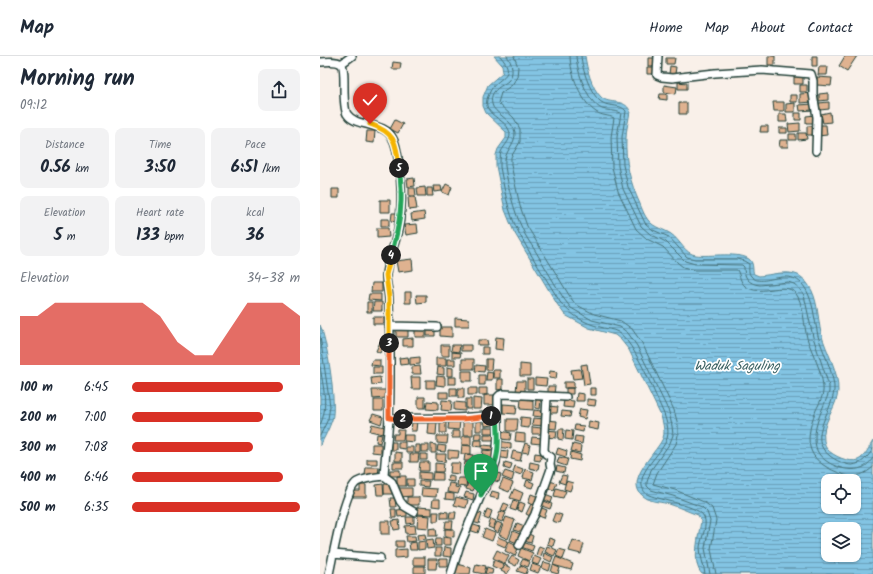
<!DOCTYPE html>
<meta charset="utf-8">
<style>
body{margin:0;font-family:Kalam,sans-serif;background:#f2f2f3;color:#1f2937;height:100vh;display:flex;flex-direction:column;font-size:15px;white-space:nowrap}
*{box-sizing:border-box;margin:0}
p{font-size:13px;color:#747a83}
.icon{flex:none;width:22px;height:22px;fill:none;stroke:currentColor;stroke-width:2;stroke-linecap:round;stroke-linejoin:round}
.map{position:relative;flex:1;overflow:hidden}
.details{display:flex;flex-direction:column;background:#fff;width:320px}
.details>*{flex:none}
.buttons{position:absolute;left:501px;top:418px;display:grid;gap:8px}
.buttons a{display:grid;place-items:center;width:40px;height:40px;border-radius:8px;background:#fff;box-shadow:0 1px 3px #0004;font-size:20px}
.pin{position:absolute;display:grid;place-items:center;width:34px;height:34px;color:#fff;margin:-41px -17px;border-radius:50% 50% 50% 0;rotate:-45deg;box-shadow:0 0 4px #0007}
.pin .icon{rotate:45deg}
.km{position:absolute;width:20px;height:20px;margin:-10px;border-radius:50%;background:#222;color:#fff;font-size:11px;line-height:20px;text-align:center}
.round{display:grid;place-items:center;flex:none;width:42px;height:42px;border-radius:8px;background:#f2f2f3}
.summary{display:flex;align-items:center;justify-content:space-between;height:68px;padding:0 20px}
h1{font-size:22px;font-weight:700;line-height:30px}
.figures{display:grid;grid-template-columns:repeat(3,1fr);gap:6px;height:68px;padding:4px 20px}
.figures div{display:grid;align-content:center;border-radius:8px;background:#f2f2f3;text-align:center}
.figures b{font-size:17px;font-weight:700}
.figures small{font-size:11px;font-weight:400}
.figures p{font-size:11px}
.chart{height:112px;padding:8px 20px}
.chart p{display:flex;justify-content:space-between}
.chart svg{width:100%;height:72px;margin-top:4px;fill:#d93025;opacity:.7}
ul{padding:0 20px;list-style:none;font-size:13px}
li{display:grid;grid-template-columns:64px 48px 1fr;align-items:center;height:30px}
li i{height:10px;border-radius:5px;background:#d93025}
header{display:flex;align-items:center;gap:24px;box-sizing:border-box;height:56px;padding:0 20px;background:#fff;border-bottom:1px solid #e0e1e3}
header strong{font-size:19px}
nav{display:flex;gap:22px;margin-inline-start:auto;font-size:14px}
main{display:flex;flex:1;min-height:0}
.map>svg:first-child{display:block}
.water{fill:url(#water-rules);stroke:#5b8e9d;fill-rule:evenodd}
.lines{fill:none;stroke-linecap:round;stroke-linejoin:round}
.shore{stroke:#47737a;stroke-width:1}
.building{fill:#dfb290;stroke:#1f3d34}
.minor-casing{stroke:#1f3d34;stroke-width:10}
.minor{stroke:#fff;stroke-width:7}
.split-1-casing{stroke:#fff;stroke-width:8}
.split-2-casing{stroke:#fff;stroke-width:8}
.split-3-casing{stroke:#fff;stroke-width:8}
.split-4-casing{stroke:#fff;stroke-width:8}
.split-5-casing{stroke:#fff;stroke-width:8}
.split-6-casing{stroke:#fff;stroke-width:8}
.split-1{stroke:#22a559;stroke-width:5}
.split-2{stroke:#f0652b;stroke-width:5}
.split-3{stroke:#f0652b;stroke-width:5}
.split-4{stroke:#f5b400;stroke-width:5}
.split-5{stroke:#22a559;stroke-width:5}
.split-6{stroke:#f5b400;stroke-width:5}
.labels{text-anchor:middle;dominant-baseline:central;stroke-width:3.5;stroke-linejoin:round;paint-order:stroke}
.water-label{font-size:13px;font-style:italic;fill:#385f60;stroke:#fff}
</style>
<header>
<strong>Map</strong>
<nav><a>Home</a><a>Map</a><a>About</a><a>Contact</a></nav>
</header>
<main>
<section class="details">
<div class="summary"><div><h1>Morning run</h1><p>09:12</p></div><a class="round"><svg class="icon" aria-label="share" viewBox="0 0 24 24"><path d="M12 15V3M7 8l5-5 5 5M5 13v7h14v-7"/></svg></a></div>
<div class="figures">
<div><p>Distance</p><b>0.56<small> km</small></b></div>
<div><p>Time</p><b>3:50</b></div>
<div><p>Pace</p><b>6:51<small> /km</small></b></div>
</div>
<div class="figures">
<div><p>Elevation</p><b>5<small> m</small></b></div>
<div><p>Heart rate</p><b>133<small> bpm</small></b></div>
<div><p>kcal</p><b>36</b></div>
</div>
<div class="chart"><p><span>Elevation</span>34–38 m</p>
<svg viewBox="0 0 160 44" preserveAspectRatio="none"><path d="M0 44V14L10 14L20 6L30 6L40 6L50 6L60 6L70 6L80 14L90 30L100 38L110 38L120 22L130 6L140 6L150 6L160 14V44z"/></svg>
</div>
<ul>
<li><b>100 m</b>6:45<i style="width:90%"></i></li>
<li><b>200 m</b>7:00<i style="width:78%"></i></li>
<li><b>300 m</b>7:08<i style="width:72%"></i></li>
<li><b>400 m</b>6:46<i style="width:90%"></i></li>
<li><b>500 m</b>6:35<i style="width:100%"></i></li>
</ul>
</section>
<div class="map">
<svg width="553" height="518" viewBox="0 0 553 518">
<defs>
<pattern id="water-rules" width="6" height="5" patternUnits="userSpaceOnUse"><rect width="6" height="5" fill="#83c4e3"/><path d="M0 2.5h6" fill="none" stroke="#6ba0b9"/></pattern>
</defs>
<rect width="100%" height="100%" fill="#f9f0e9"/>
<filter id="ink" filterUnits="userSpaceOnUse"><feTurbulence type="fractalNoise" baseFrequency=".025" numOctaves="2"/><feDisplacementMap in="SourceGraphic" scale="8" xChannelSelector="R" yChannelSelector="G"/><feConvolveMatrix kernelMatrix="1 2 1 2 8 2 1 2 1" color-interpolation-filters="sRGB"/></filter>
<g filter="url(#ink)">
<!-- water -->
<path class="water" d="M174 0H265C267 13 271 31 281 41 289 49 305 42 310 55 309 64 306 73 306 82 305 106 310 126 320 148 322 153 324 159 328 164 334 172 344 173 351 178 360 184 365 198 376 199 389 201 421 195 430 204 434 208 432 214 434 218L439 220C451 219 466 214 478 219 484 222 489 229 492 235 498 248 498 263 501 277 506 296 519 315 518 335 517 352 501 367 504 385 505 387 505 391 507 393 513 400 529 407 538 404 545 401 549 391 553 385V518H382C371 507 379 478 381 465L378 459C369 456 359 451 349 448 342 446 332 446 326 442 301 428 335 398 342 384 346 377 343 368 341 360L309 294 301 284 295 279 269 272 245 259 237 248 194 176 185 154 176 110V99L178 93 186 82V76L166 57 163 50V41L168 29 183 16 182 9ZM508 425H534V451H508ZM508 473H534V499H508Z
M0 269C7 283 17 349 12 364 9 373 4 382 0 390Z"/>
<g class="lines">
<!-- shore -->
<path class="shore" d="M180 0C200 22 175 20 169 38 167 42 166 46 167 50 170 61 185 64 189 74 193 83 184 89 181 96 180 100 180 106 180 111 184 132 188 156 198 175 210 199 226 222 240 246 251 259 264 267 280 271 286 273 293 273 298 276 315 287 335 338 344 358 347 367 350 377 346 385 340 399 319 414 322 430 323 434 325 438 329 439 340 444 380 450 384 461 388 470 381 482 380 491 380 500 384 509 385 518
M187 0C192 6 195 18 188 25 181 31 169 34 172 48 173 57 193 64 195 76 196 90 183 94 185 110 188 130 193 153 202 172 205 180 211 188 216 196 225 211 234 227 244 243L251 252 272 264 300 271 308 277 317 290 349 356 352 370 353 379 350 387 331 414 327 426V430L331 434 353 440 382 451 387 456 390 465 385 492 390 518
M194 0 198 11 197 21 192 29 181 37 178 47 194 62 200 73V86L191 101V109L200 150 207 170 249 239 255 248 274 258 301 265 312 273 322 287 354 354 358 369V379L356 388 337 417 333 428 355 434 384 446 392 452 396 464 391 493 396 518
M250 0C250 17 261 46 276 56 282 60 288 59 294 62L291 81 292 111 298 135 316 173 327 183 343 191 358 207 363 211 374 214H417C420 219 420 226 425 230 441 243 468 221 478 241 484 253 484 269 487 282 492 298 502 314 503 331 504 339 499 348 496 354 482 389 488 407 525 419 536 422 546 418 553 411
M256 0C257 15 267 46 282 53 288 55 295 54 301 57L297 81 298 110 303 133 321 170 330 178 346 186 365 205 375 208 422 209 424 211C424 221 428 228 440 229L468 226 474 228 478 231 484 239 493 281 509 330V336C504 351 494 367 495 383 495 387 496 394 499 398 507 409 528 417 541 412 546 411 550 406 553 402
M261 0C262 13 271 41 283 47 290 51 301 48 306 55L302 81 303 109 308 131 325 167 333 174 349 181 367 201 375 203H417L424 205 429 208C429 212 428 217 431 220 444 237 480 195 493 253 495 262 496 271 498 280 503 296 512 313 514 330 516 353 484 381 510 400 515 404 525 409 532 409 542 408 548 401 553 393
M0 280 10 350 8 363 0 380
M0 311C3 330 9 351 0 369"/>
</g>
<!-- building -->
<path class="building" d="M448 0H455V9H448Z
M492 0H497V10H492Z
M525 0H537L527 15 519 10Z
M328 2H335V10H328Z
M346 2H355L354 8H346Z
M73 6 81 7 80 13H72Z
M350 10 356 11 355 18H349Z
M327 11H335V18H327Z
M499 11H508L507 19H498Z
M474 19H483V28H474Z
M497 21 512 22 511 30 497 29Z
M358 26 367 27V33H358Z
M344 29 357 31 356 38 344 36Z
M480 29H487V36H480Z
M492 37 493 46 480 47V38Z
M508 37V44L499 45V38Z
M340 38H347V44L339 43Z
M470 39H477V46H470Z
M453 46H464V55H454Z
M509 46V53L500 54 499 47Z
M359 47H367V58H359Z
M475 47V56H466V48Z
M493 48V54L480 55 479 49Z
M510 56 511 66 503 67 501 58Z
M475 57H481V64H475Z
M459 58H466L467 66H459Z
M495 59 496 67H486V60Z
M75 64 83 68 78 77 70 73Z
M480 67V75L469 76 468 68Z
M498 69H506L507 79 498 80Z
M441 70H448V76H440Z
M487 70H494L495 79H487Z
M459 72H467V77H459Z
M47 75H55L54 87 46 86Z
M478 77H486L487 83 478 84Z
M469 78H476V84H469Z
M460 84H468V91H459Z
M94 122 95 130 88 131 87 123Z
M126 128 132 131 129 139 122 136Z
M113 130H121L122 135 114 136Z
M105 131 106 140H98L97 132Z
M89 132H95L96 140H89Z
M107 132H112L113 140H107Z
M12 133H19V142H12Z
M88 141H95L97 153 89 154Z
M60 144H70V156H60Z
M104 156 105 163 92 165 91 158Z
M72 157H77L76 166 71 165Z
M61 163H69V170H61Z
M97 168 98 177 86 179 84 169Z
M57 172H68L69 181 57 182Z
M92 203 93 214 78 216 76 205Z
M52 227H62V236H51Z
M85 236H91V247H85Z
M49 238H61V245L48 244Z
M96 239H106V246L97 247Z
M47 246H52V256H47Z
M54 246H62V255H53Z
M53 261H64V268H53Z
M135 262 149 263V270H135Z
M76 271H88V281H76Z
M107 271H115V280H107Z
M120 271H132V281L120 280Z
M95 273H106V281H95Z
M176 281 184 282 183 294 175 293Z
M93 282V290H83V283Z
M158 284H167L168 289H158Z
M60 286 64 288 60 297 56 295Z
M121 289H129V300H121Z
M132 289H140L139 296 131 295Z
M141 289H151V295H141Z
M162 291H168V298H162Z
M132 296 141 297 140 301H132Z
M88 301 89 308 80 309 79 302Z
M100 301V308L90 309V302Z
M116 302H126V310H116Z
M127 303H135V309H127Z
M142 303H154V313H142Z
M166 303H172L171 314H166Z
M52 304H60V310L51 309Z
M200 308 210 309V320H200Z
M267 308 270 328 264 329 261 309Z
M156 309 165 310 164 316 155 315Z
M100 310 101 318H92V311Z
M53 311H62V318H53Z
M118 311 124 312V319L117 318Z
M127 311 133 312V320H127Z
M260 313 262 322 253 323 251 314Z
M173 314H180V322H173Z
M142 315H152V325H142Z
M230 315 237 316 236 323 229 322Z
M167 316 173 317 172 324H166Z
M159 319H165V329H159Z
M117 320 125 321V330L116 329Z
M60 321 61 328 52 329 51 322Z
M91 321H100V333H92Z
M128 321H136V328H128Z
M215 322 227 323 226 330 215 329Z
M177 323H183V333L177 334Z
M207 323H213V333H207Z
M106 324H115V332H106Z
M197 325H205V336H196Z
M244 326H254V332H244Z
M228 330H235L234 339H228Z
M130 332H137V340H130Z
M138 332H144V342H138Z
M148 332H157V339H148Z
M159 332H167V339H159Z
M246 332H253V338H246Z
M270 332H276V339H270Z
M52 334H66V342L53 343Z
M119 336H128V342H119Z
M257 337 264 338V345H256Z
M164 339H175L174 349H164Z
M98 341H105V352H98Z
M153 342 162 343 161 353H153Z
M146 343H151V353H146Z
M201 343 213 344V354L200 353Z
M216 343 221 344 220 353 215 352Z
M267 343 276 344 275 350 267 349Z
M54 344H63V355H54Z
M122 344 132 345 131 355 121 354Z
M244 344 254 345 253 352 243 351Z
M107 345 118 346V354L106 353Z
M134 346 145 347V355L134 354Z
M183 348 197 349 196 358 183 357Z
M228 350 238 351 237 357H228Z
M260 353 267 354 265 363 258 361Z
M214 354 222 355V361L213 360Z
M242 355 251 356 250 361 241 360Z
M53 358 63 361 61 368 50 364Z
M201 361 210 362 209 372 200 371Z
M213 362 225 363 224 370 212 369Z
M164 363H174V369L165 370Z
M187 363H198L197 375H187Z
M129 364 140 365 139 374 128 373Z
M143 364H153V379H143Z
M156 364H162V375H156Z
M226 364 237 365 236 373 226 372Z
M92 365H97L96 375H91Z
M269 365 279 367 278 374 268 372Z
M109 366H117L116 379 108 378Z
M120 366H126V377H120Z
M52 368 65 371 63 378 50 375Z
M255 369 264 370 263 376 254 374Z
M164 371H175V377H164Z
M212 371 222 372 221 378H212Z
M239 373H244L243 384 238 383Z
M78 374H84L83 384H73L74 378H78Z
M226 374 237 375 236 382 225 381Z
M246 374 253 375 252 384 245 383Z
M132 375H140V382H132Z
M181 375 191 377 190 384 180 383Z
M155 377H162V383H154Z
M196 377 205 378V386L195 385Z
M57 378 62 379 60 387 56 386Z
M164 378H175V384H164Z
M84 379H94V386L84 385Z
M117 380H128L127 388 117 387Z
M142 380H151V389H142Z
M255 380 263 381 262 388 254 386Z
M212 381 222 382 221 388 211 387Z
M154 384H162V391L153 390Z
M179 385 191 387V393L178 391Z
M71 386H76V394H71Z
M78 386H85V393L78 392Z
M205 387 210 389 208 397 202 396Z
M52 388H61V397L52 396Z
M111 388 116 389V397H111Z
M253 388 261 390 260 397 251 395Z
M95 389H100V397H95Z
M101 389H109V396H101Z
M118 389 126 390 125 396 117 395Z
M142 389 151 390V398H141Z
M163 389 174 390V394L162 393Z
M86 391H93V397H86Z
M238 392 247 395 246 401 236 398Z
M128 394 139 395 138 402H128Z
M163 394 174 395 173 405 162 404Z
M179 394 188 395 187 403 178 401Z
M193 395 202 397 200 405 191 403Z
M75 396 82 397V405H75Z
M251 396 261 399 260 405 250 403Z
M215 397 222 398 220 405 214 404Z
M90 398H99L98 406H90Z
M100 398H107V404H100Z
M116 398H126L125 406 116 405Z
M145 398 153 399V405H144Z
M154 400H160L159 409 154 408Z
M239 401 248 403 246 410 237 407Z
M47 403H57V408H47Z
M162 405 172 408 170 415 160 412Z
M73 406H83V412H73Z
M100 406H109V415H99Z
M145 406 152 407V413L144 412Z
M185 406 192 408 190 414 184 412Z
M210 406 219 408 218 414 209 412Z
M115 407 124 408 123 416H115Z
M131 407H140L139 418 130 417Z
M195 410 203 413 201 419 193 416Z
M237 410 245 412 244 417 236 415Z
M46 411H59L58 420 45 419Z
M159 413 168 416 165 425 156 422Z
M205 413 214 416 212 424 203 422Z
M70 414H80V420H70Z
M185 415 194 418 192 425 182 421Z
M99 416 111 417V424L99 423Z
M113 416 123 417V424H112Z
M174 416 181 418 179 426 172 424Z
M128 419 134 420V426L127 425Z
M242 419 247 420 245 428 239 426Z
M77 420H86V430H77Z
M138 422H147L146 431 137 430Z
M87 423H94V430H87Z
M183 423 193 427 189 436 179 432Z
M207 424 214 427 212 432 205 430Z
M99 425H109L108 431 99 430Z
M229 425 237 427 234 434 227 432Z
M246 425 253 427 250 435 244 433Z
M148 426 155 428 153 435 146 433Z
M129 427 136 428 135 431 140 432 138 438 127 436Z
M63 428 64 439H57L56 429Z
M64 428H72L73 438H64Z
M40 429H46V441H33V435H40Z
M79 432H92V440L80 441Z
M102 432 117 433 116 441 101 440Z
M236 432 246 435 243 442 234 440Z
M194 433 203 437 200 445 190 442Z
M172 435 179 437 178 443 170 441Z
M146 436 154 438 153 444 144 441Z
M126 437 134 438V444L125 443Z
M211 438 219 441 216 450 208 447Z
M225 438 233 441 231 447 223 443Z
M87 441H99V449H87Z
M136 441 148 444 146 452 134 449Z
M70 442H75L76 451H71Z
M113 443H120V451L112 450Z
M193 444 199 446 196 455 190 453Z
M221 444 232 448 230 453 219 449Z
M200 446 205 448 202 456 197 454Z
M184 447 189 449 186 456 181 454Z
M211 448 217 451 212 461 206 458Z
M97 451 112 452V459L97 458Z
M219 451 227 454 224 462 216 459Z
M71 453H76V462H72Z
M87 453V460L78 461 77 454Z
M167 453 172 455 169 464 164 462Z
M121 455 128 456V462H121Z
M180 455 186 457 182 466 177 464Z
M113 456H119L118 465H113Z
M130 456H136L135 463H129Z
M156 456 162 458 159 468 152 466Z
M235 457 242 459 239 467 232 465Z
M98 459 110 460 109 472 97 471Z
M86 461H94V467L87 468Z
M186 461 195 464 188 483 179 479Z
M171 463 176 465 173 473 168 471Z
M79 464 80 473 74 474 72 465Z
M61 465H70V478H61Z
M126 465H133L132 473 125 472Z
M177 466 182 468 178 477 173 474Z
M197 467 207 471 205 478 194 474Z
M151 468 160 471 158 477 149 474Z
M95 469 96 477 86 478 85 470Z
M116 472 117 480H109V473Z
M125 473H134V481L125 480Z
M165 473 175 477 172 485 162 481Z
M193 475 202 479 199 488 190 484Z
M207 477 213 480 211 487 204 485Z
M105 478 106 483 98 484 97 479Z
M86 480H95L96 485 87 486Z
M123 481 131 482V489H123Z
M178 481 188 485 185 491 176 487Z
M116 482H121V490H115Z
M229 482 235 484 233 490 227 488Z
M113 483 114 492 107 493 106 484Z
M253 484 264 488 261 498 249 495Z
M76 485H84V491H76Z
M105 485V493L98 494V486Z
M189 485 199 490 195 500 185 495Z
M96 486 97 494H90L89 487Z
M203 486 214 490 212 495 201 491Z
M219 490 224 492 221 500 216 499Z
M227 490 237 494 234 500 225 496Z
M124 491 131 492V501L123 500Z
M115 492H121V500H115Z
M201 492 213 497 209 505 198 500Z
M87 493V501L75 502V494Z
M239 493 246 495 243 503 236 500Z
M177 494 189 500 185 508 173 502Z
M224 497 233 501 231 506 223 502Z
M192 500 199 504 196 510 188 506Z
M214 500 221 503 218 509 212 507Z
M93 501H105V509H93Z
M236 501 253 508 251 514 233 509Z
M108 503H117L116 513H108Z
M119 503H128V510H119Z
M203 503 210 506 208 511 200 508Z
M174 504 184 508 181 514 172 510Z
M224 506 231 508 229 515 222 512Z
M137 508 151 512 150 518H135Z
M156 508 166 510 164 518 154 516Z
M212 508 221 511 218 517 210 514Z
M185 509 191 512 187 518 181 515Z
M201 509 208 513 206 518 197 515Z
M233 509 240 512 238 518 231 516Z
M94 510H105V517H94Z
M167 511 173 513 172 518H165Z"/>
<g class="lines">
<defs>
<path id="minor" d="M338 0 337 19 342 21 352 22 395 17 442 14 491 18 493 25V38L497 61 496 95
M0 6C6 6 16 4 21 8 27 12 21 47 27 58 37 73 64 64 73 83 77 90 77 99 79 107 82 133 83 157 76 182 73 194 66 207 66 220 66 228 69 236 69 244 70 283 71 323 69 362 68 381 65 400 64 420
M21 8 32 0
M69 270 117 271
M69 362C105 363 141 363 177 359
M64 420 72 426 80 445 84 450 94 456
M199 489 215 458 231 413 230 408 231 401 226 398 224 394 227 341
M13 498 60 502
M9 518C13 501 24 434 37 426 44 422 55 421 64 420
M131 518 139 492 161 439 169 424 176 406 178 381V341L180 339 183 338 246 341"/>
</defs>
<!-- minor casing -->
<use href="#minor" class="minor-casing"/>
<!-- minor -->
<use href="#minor" class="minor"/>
</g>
</g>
<g class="lines" filter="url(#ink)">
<defs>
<path id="split-1" d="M161 439C166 429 172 418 175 407 180 393 178 374 177 360H171"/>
<path id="split-2" d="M83 363H143L171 360"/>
<path id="split-3" d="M69 287V362L83 363"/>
<path id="split-4" d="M69 287V242L66 219 71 199"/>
<path id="split-5" d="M71 199C80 169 84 143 79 112"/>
<path id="split-6" d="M50 68C76 77 76 87 79 112"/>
</defs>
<!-- split-1 casing -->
<use href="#split-1" class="split-1-casing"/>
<!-- split-2 casing -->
<use href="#split-2" class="split-2-casing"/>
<!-- split-3 casing -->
<use href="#split-3" class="split-3-casing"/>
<!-- split-4 casing -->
<use href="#split-4" class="split-4-casing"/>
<!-- split-5 casing -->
<use href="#split-5" class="split-5-casing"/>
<!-- split-6 casing -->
<use href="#split-6" class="split-6-casing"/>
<!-- split-1 -->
<use href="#split-1" class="split-1"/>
<!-- split-2 -->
<use href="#split-2" class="split-2"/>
<!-- split-3 -->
<use href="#split-3" class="split-3"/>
<!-- split-4 -->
<use href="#split-4" class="split-4"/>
<!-- split-5 -->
<use href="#split-5" class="split-5"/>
<!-- split-6 -->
<use href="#split-6" class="split-6"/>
</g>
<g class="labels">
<!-- water labels -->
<g class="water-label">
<text x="417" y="310">Waduk Saguling</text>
</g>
</g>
</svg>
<div class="buttons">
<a><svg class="icon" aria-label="locate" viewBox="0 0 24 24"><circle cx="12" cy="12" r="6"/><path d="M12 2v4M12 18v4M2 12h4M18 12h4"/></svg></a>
<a><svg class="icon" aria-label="layers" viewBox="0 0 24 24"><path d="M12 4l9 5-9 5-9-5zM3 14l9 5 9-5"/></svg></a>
</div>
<div class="pin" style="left:161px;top:439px;background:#1e9e55"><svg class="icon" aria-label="arrive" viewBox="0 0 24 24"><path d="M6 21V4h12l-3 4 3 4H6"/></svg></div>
<div class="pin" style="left:50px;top:68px;background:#d93025"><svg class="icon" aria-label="check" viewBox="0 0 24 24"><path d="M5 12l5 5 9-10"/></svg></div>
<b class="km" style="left:171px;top:360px">1</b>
<b class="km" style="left:83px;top:363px">2</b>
<b class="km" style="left:69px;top:287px">3</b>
<b class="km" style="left:71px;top:199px">4</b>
<b class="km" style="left:79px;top:112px">5</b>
</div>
</main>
